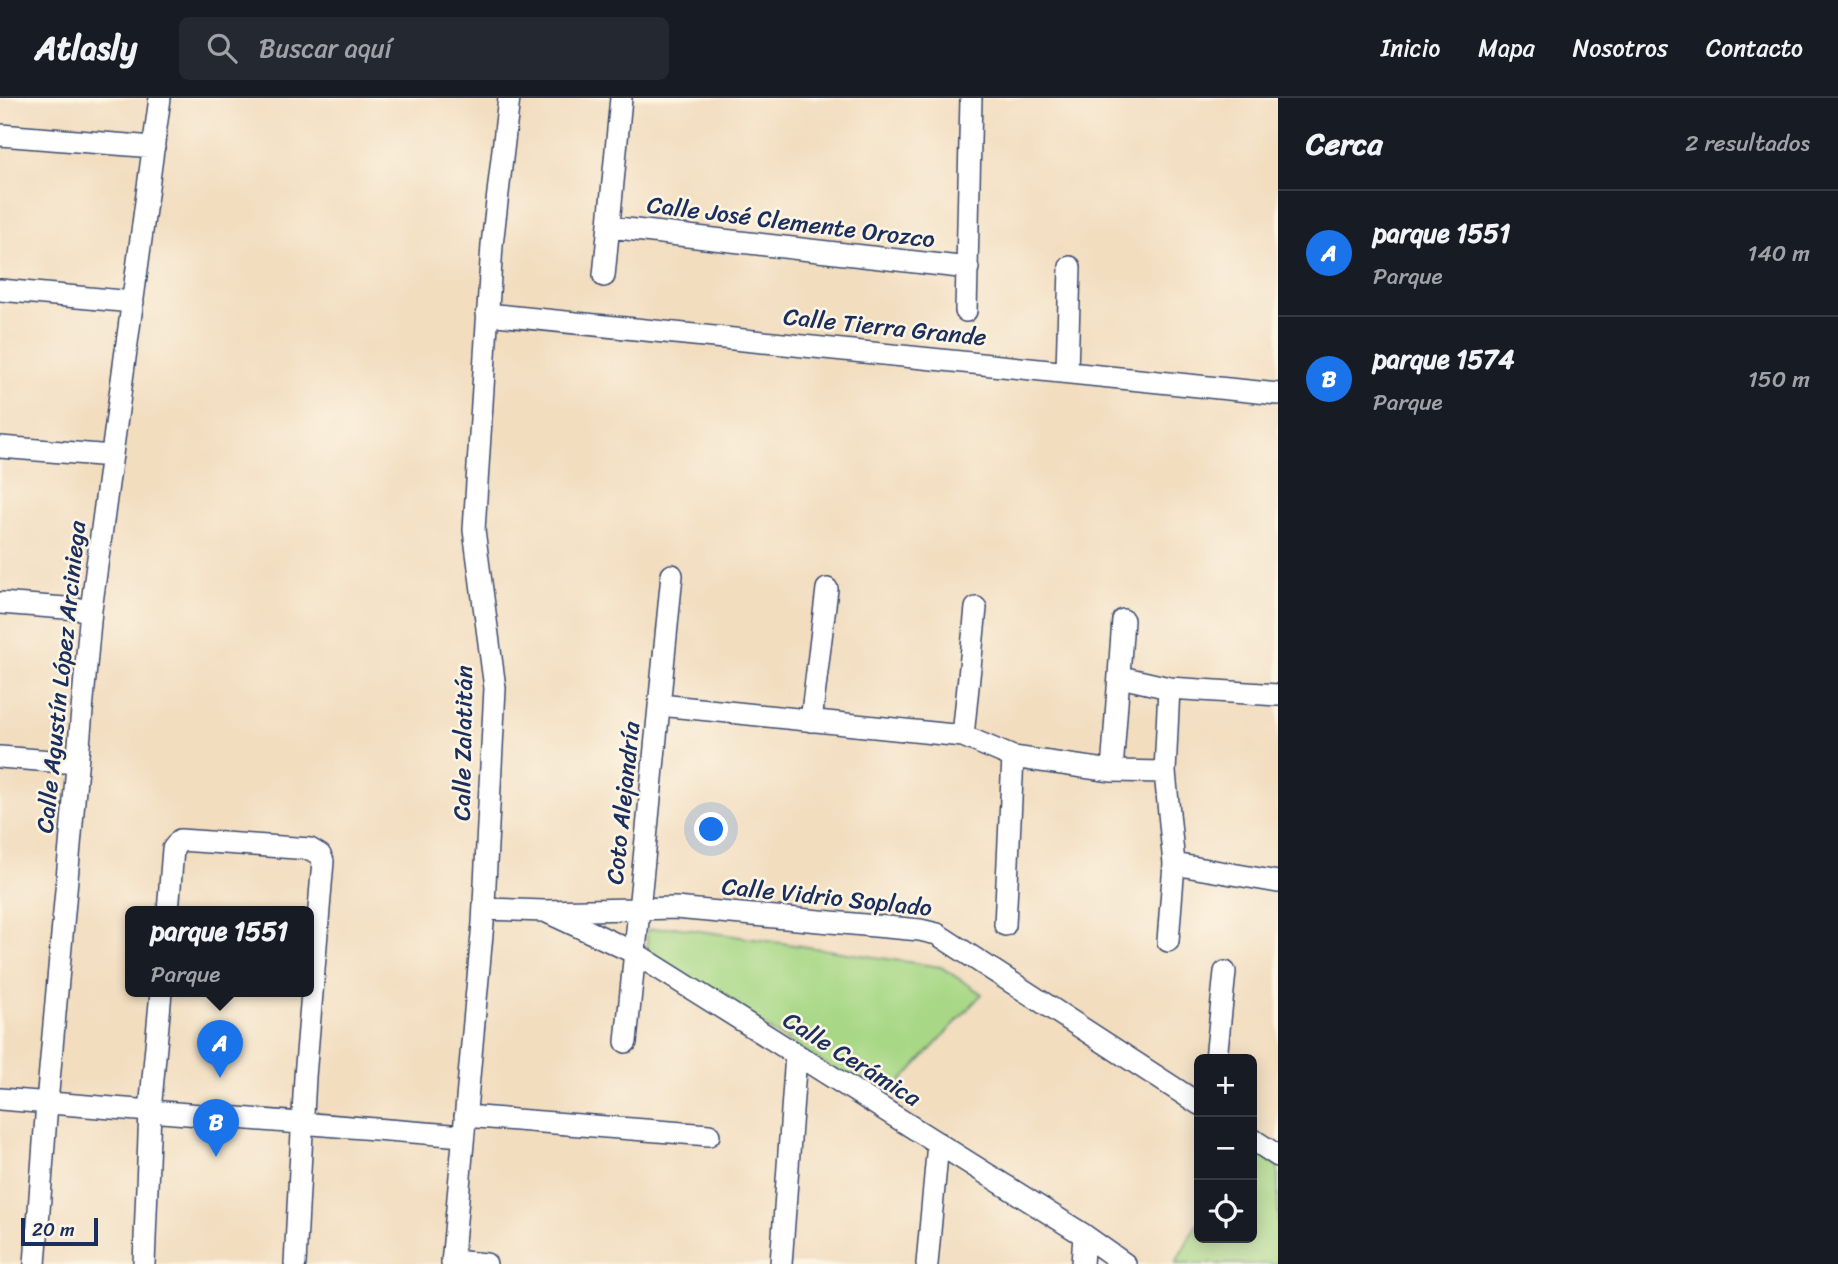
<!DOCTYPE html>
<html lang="es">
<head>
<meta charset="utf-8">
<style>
  body { margin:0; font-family:Sriracha,sans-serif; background:#242831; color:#f1f3f6 }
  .controls { position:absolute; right:21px; bottom:21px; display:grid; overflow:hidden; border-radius:10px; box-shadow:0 4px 18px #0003 }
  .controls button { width:63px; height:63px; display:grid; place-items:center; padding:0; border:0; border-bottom:2px solid #363941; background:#171b24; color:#f1f3f6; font:35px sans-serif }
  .scale { position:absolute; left:21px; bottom:18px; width:77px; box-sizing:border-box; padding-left:7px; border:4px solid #1b2f5e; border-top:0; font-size:19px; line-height:24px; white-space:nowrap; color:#1b2f5e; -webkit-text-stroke:5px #fcf5e5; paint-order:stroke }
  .you { position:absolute; left:712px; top:732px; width:24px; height:24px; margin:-18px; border:5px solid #fff; border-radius:50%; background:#1a73e8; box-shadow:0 0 0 10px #1a73e833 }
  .badge { display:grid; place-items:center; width:46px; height:46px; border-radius:50%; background:#1a73e8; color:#fff; font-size:23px; font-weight:700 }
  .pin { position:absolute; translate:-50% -58px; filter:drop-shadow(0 2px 4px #0008) }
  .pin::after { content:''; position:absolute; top:37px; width:24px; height:21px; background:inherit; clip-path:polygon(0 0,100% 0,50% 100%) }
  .popup { position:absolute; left:125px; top:808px; width:189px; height:91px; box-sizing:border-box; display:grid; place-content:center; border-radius:10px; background:#171b24; filter:drop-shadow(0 2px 5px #0005); font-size:23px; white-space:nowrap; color:#9ea1a6 }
  .popup b { font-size:26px; color:#f1f3f6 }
  .popup::after { content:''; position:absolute; left:50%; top:100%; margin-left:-14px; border:14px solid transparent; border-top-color:#171b24 }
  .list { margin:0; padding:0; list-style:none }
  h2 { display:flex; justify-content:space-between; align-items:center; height:91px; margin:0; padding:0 28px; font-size:30px }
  h2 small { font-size:23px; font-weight:400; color:#9ea1a6 }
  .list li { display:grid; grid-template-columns:46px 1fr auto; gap:21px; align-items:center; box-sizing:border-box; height:126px; padding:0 28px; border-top:2px solid #363941 }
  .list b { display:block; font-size:26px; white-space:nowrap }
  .list p { margin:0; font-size:23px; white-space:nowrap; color:#9ea1a6 }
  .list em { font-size:23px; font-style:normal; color:#9ea1a6 }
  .icon { flex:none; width:38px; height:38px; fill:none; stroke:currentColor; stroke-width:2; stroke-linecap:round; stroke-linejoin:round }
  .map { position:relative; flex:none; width:1278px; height:1166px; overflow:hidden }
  header { display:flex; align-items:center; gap:42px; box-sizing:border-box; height:98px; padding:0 35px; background:#171b24; border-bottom:2px solid #363941 }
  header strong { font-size:33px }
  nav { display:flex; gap:38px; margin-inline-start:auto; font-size:24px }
  .search { width:490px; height:63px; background:#242831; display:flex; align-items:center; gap:18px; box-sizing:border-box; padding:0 24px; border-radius:10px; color:#9ea1a6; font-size:26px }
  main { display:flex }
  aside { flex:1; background:#171b24 }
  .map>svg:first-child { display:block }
  .green { fill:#a8d886; stroke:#628472; stroke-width:2 }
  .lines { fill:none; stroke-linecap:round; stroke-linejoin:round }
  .street-casing { stroke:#3b496d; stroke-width:24 }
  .street { stroke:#fff; stroke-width:21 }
  .labels { text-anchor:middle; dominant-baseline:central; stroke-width:5; stroke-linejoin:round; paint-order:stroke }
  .street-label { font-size:24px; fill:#1b2f5e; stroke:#fcf5e5 }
</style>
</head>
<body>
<header>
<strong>Atlasly</strong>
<div class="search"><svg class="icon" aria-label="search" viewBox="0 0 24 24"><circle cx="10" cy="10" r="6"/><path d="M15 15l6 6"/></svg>Buscar aquí</div>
<nav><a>Inicio</a><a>Mapa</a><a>Nosotros</a><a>Contacto</a></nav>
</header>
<main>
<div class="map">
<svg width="1278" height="1166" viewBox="0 0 1278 1166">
  <rect width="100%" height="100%" fill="#fcf5e5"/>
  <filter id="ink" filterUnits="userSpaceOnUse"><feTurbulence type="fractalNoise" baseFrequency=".0143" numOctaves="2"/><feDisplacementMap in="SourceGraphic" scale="14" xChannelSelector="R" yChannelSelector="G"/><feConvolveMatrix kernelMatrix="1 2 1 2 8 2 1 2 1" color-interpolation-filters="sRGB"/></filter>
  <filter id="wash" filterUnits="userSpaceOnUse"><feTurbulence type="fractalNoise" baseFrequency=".00686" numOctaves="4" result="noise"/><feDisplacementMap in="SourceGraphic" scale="28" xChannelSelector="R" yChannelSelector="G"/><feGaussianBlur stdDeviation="1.57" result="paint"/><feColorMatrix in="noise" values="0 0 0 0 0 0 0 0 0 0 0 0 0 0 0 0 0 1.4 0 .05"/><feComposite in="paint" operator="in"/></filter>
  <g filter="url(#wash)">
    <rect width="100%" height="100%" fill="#f2ddbf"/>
    <path class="green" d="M674 829 941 869 982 896 884 1002 647 857V832Z
      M1252 1051 1278 1068V1166H1175L1199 1122V1140H1252Z"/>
  </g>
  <g filter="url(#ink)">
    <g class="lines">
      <defs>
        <path id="street" d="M0 37 154 49
          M609 129 968 170
          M604 178 621 0
          M0 192 133 204
          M966 213 971 0
          M487 216 1278 296
          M1067 273 1070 169
          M0 349 112 358
          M0 505 91 512
          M1121 579 1169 590 1278 597
          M660 607 963 638 1013 659 1112 673 1165 674
          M811 623 827 491
          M963 638 976 510
          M0 659 77 665
          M1112 673 1123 522
          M1174 766 1278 784
          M484 811 545 813 675 810 920 832 937 836 1199 1006
          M168 814 173 751 180 742 310 751 320 757 323 763 305 979 295 1166
          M547 814 633 854 1084 1137 1125 1166
          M1005 827 1013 659
          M1168 843 1174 766 1165 674 1169 590
          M626 944 672 477
          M1216 961 1225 874
          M0 1001 463 1038
          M465 1018 709 1037
          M1252 1041 1278 1058
          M452 1163 486 1166
          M35 1166 47 1005 91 512 160 0
          M144 1166 150 1013 161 894
          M452 1166 483 825 495 590 474 432 492 147 509 0
          M781 1166 796 957
          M927 1166 938 1045
          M1082 1166 1084 1137"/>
      </defs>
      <use href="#street" class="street-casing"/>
      <use href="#street" class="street"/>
    </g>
  </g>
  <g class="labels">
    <g class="street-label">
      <text transform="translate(791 124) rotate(7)">Calle José Clemente Orozco</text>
      <text transform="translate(885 229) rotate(6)">Calle Tierra Grande</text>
      <text transform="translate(61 579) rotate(-84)">Calle Agustín López Arciniega</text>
      <text transform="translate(463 645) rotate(-89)">Calle Zalatitán</text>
      <text transform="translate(623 705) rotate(-84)">Coto Alejandría</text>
      <text transform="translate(827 799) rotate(6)">Calle Vidrio Soplado</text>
      <text transform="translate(852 961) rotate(32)">Calle Cerámica</text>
    </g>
  </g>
</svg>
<div class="controls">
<button>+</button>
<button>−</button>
<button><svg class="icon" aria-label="locate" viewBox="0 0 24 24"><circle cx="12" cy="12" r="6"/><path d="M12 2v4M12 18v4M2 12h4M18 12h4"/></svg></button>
</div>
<div class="scale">20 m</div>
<div class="you"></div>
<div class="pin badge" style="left:220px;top:980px">A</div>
<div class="popup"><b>parque 1551</b>Parque</div>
<div class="pin badge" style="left:216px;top:1059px">B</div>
</div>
<aside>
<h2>Cerca<small>2 resultados</small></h2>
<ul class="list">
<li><span class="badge">A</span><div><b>parque 1551</b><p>Parque</p></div><em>140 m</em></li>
<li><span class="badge">B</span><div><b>parque 1574</b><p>Parque</p></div><em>150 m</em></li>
</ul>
</aside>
</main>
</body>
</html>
